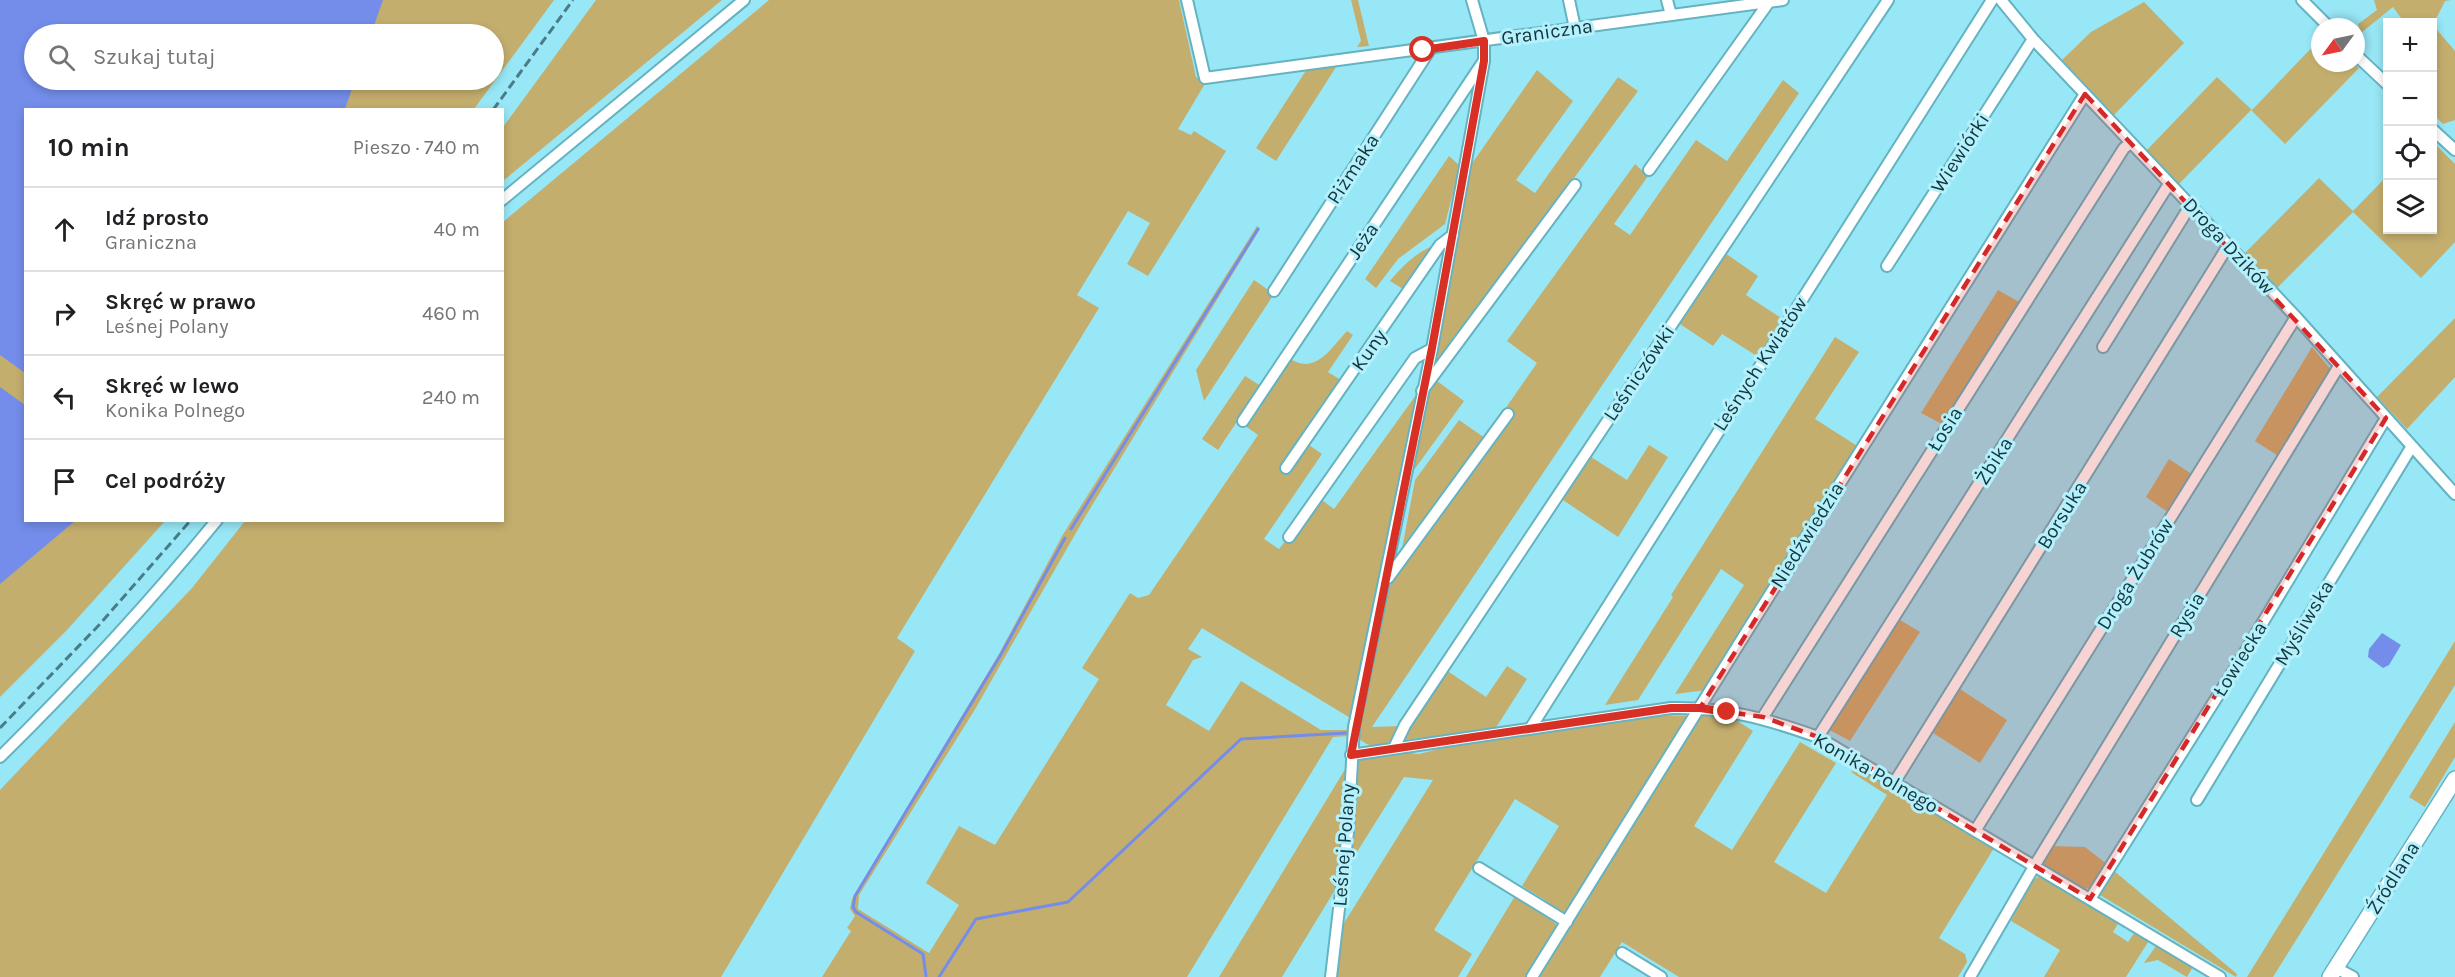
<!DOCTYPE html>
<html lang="pl">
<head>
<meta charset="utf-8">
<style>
  body { margin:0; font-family:Karla,sans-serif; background:#f6f6f6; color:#202124 }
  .controls { position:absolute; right:18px; top:18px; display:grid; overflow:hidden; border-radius:0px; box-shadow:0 3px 9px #0003 }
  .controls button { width:54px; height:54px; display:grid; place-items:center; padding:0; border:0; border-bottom:2px solid #e0e0e0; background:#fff; color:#202124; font:30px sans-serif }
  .compass { position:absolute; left:2311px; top:18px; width:54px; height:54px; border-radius:50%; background:#fff; box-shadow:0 3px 9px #0003; rotate:237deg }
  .stop { position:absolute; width:18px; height:18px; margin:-14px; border:4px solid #d93025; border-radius:50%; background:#fff }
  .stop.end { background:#d93025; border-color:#fff; box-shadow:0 2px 6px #0008 }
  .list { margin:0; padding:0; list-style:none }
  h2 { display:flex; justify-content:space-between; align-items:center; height:78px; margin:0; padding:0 24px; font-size:26px }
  h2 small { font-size:20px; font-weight:400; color:#757577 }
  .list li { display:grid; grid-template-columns:39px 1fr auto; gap:18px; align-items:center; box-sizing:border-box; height:84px; padding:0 24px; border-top:2px solid #e0e0e0 }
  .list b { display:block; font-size:22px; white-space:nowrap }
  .list p { margin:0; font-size:20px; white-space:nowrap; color:#757577 }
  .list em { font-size:20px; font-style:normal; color:#757577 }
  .icon { flex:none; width:33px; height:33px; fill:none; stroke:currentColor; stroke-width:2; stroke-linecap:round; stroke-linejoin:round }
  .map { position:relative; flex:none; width:2455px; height:977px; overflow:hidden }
  .search { position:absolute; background:#fff; box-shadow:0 3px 9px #0003; left:24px; top:24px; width:480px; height:66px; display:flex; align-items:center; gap:15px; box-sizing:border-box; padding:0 21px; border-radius:33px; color:#757577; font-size:22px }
  .panel { position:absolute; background:#fff; box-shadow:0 3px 9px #0003; left:24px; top:108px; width:480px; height:414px; border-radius:0px }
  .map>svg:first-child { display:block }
  .green { fill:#c4ae6e; fill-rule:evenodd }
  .water { fill:#748dea }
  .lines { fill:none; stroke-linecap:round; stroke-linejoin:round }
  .stream { stroke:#748dea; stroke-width:3 }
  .street-casing { stroke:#65b3c1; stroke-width:14 }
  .secondary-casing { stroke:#65b3c1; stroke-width:18 }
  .street { stroke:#fff; stroke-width:10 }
  .secondary { stroke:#fff; stroke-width:15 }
  .rail { stroke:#487c86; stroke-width:3; stroke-dasharray:9 4.5; stroke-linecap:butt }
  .route { stroke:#d93025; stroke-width:8 }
  .marked { fill:#d62828; fill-opacity:0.2; stroke:#d62828; stroke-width:4.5; stroke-dasharray:12 8; stroke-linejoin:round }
  .labels { text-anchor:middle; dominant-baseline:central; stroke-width:6; stroke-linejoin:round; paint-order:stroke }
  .street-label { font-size:20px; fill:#14363c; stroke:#b4f1fd }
</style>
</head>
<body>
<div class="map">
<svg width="2455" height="977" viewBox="0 0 2455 977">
  <rect width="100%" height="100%" fill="#98e7f6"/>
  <path class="green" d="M0 0H554L474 109 26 110V520L165 521 66 631 0 697ZM34 34H494V80H34Z
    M596 0H722L503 181V127Z
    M769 0H1179L1196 77 1206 82 1178 129 1191 135 1194 131 1226 151 1148 276 1127 264 1150 223 1128 211 1077 295 1099 308 897 638 915 651 721 977H0V790L192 588 245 521 502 520 503 222Z
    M1351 0H1358L1369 46 1357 47 1361 41Z
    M2374 0H2451L2445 1 2433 25 2455 51V120L2443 124 2433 114 2432 22H2404L2393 7 2361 33 2358 24 2377 10Z
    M2144 2 2184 43 2114 115 2062 60 2091 32Z
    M2320 39V63H2354L2359 68 2285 144 2251 110 2179 184 2147 150 2217 77 2252 110Z
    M1338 64 1276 161 1256 148 1307 69Z
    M1537 70 1573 101 1516 180 1535 193 1618 77 1638 91 1431 373 1471 165Z
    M1783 80 1799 93 1372 727 1401 726 1393 740C1379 749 1367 748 1357 736L1359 725 1391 583 1512 414 1505 409 1537 363 1507 341 1635 164 1648 176 1614 224 1630 235 1696 140 1727 161Z
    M2433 142 2455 164V242L2421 278 2353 212 2277 288 2245 253 2319 178 2353 211 2387 176 2388 230H2432Z
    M1449 156 1460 166 1445 224 1398 259 1376 288 1365 279Z
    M1257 226 1260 229 1085 517 974 711 859 895 858 909 929 953 959 905 926 883 959 826 995 845 1099 679 1082 668 1130 593 1138 598 1149 595 1258 435 1244 425 1289 358C1315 376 1330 349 1347 331L1353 335 1328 372 1344 382 1306 443 1322 454 1264 539 1279 549 1319 498 1334 509 1416 395 1352 719 1202 628 1188 649 1202 657 1193 660 1166 705 1209 731 1241 681 1321 730H1350L1349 736 1333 737 1187 977H822L851 931 847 928 855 916 850 909 852 899 999 654 1062 536Z
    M1437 244 1408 292 1390 281C1404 264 1417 252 1437 244Z
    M1725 253 1758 276 1746 295 1784 320 1760 358 1722 334 1713 346 1677 322Z
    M1254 280 1274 294 1204 401 1196 370Z
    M1998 290 2021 303 1944 425 1921 413Z
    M2455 318V377L2407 429 2377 397Z
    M1835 337 1859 352 1815 419 1859 447 1707 690 1675 694 1744 585 1721 569 1638 700 1605 705 1673 597 1671 595Z
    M2312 347 2332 371 2280 457 2255 441Z
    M1245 376 1261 386 1218 450 1202 439Z
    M1437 381 1464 401 1414 470 1423 399Z
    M1459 420 1485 438 1401 554 1415 480Z
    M1649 445 1668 457 1618 537 1560 498 1588 455 1627 480Z
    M2169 459 2193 475 2169 513 2146 497Z
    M1897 618 1920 632 1850 741 1826 728Z
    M2455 641V685L2273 977H2247Z
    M1507 666 1527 679 1497 726 1492 729 1404 740 1408 727 1446 670 1486 697Z
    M1957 687 2007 720 1980 763 1930 731Z
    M1700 712 1730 716 1753 731 1694 826 1732 850 1800 742 1836 763 1774 862 1826 893 1887 795 1851 772 1858 769 1994 848 1939 938 1965 954 1967 962 1958 977H1679L1622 942 1600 977H1537L1564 933 1588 901 1592 887Z
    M1661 715 1690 716 1565 915 1544 903 1545 900 1522 886 1559 826 1515 799 1434 930 1472 954 1458 977H1334L1341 928 1433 780 1404 777 1352 860 1353 769 1361 759 1400 752 1419 754 1478 739Z
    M2455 722V757L2425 807 2409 797Z
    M1347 766 1338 885 1282 977H1219Z
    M2050 846 2085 847 2108 865 2093 887 2084 889 2044 864 2042 859Z
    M2113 870 2237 974 2236 977 2100 895Z
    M2041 876 2119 922 2113 932 2128 942 2135 932 2150 939 2126 977H2044L2060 950 2011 921 2030 881Z
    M1515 896 1541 911 1558 926 1528 977H1466Z
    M2158 943 2194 965 2187 977 2158 960 2144 963Z"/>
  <path class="water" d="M0 0H383L371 34H34V80H355L345 109 26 110 25 373 0 355Z
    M0 387 25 405 26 520 75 521 0 584Z
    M2382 633 2401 645 2389 665 2383 668 2368 657 2369 649Z"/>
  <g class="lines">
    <path class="stream" d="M1071 529 1258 229
      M926 976 923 954 856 912 853 907 855 896 1000 656 1065 538
      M939 977 976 919 1068 902 1241 739 1346 733"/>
    <defs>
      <path id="street" d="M1187 0 1205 78 1783 0
        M1569 0 1575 28
        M1667 0 1671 15
        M2001 0 2033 39 2296 317 2455 494
        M2302 0 2329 27
        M2356 55 2388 85
        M2432 129 2455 150
        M1649 170 1769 2
        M502 200 744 0
        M1887 266 2033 39
        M1274 291 1431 48
        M2103 347 2190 206
        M1422 391 1575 185
        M1243 421 1483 62
        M1286 468 1440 245 1453 235
        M1289 537 1415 358 1432 349
        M1388 578 1508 414
        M1763 717 2124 148 2131 143
        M1530 729 1992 0
        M1818 737 2169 184
        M1394 748 1405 725 1888 0
        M1351 755 1671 708C1726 707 1767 719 1818 737L2220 977
        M0 757C76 682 149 603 217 520
        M1894 783 2228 246
        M2197 800 2412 446
        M1975 831 2296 317
        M1479 868 1567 922
        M2090 899 2239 662 2386 418
        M1622 953 1661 977
        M2336 968 2353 977
        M1331 977 1348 832 1354 727 1432 349 1484 61V41L1472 0
        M1532 977 1747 631 2085 94
        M1970 977 2035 865 2339 366"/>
      <path id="secondary" d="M2330 977 2455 779"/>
    </defs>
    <use href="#street" class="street-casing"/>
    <use href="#secondary" class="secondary-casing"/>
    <use href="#street" class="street"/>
    <use href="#secondary" class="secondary"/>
    <path class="rail" d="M493 110 573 0
      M0 728 99 625 191 520"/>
  </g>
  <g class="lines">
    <path class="route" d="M1423 50 1484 41V61L1432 348 1351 755 1671 708H1700L1727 712"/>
  </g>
  <path class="marked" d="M2085 94 2386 418 2090 899 1818 737 1763 717 1700 708Z"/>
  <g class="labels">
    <g class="street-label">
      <text transform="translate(1547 32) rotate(-8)">Graniczna</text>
      <text transform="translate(1960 153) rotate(-57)">Wiewiórki</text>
      <text transform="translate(1353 169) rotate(-57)">Piżmaka</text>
      <text transform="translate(1363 241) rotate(-56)">Jeża</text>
      <text transform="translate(2229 246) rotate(47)">Droga Dzików</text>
      <text transform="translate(1369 350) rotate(-55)">Kuny</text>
      <text transform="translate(1760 364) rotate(-57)">Leśnych Kwiatów</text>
      <text transform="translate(1639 373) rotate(-56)">Leśniczówki</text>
      <text transform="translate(1945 429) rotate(-58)">Łosia</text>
      <text transform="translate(1994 461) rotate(-58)">Żbika</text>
      <text transform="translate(2062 515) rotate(-58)">Borsuka</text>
      <text transform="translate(1807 535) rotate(-58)">Niedźwiedzia</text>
      <text transform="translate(2135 574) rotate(-58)">Droga Żubrów</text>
      <text transform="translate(2187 615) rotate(-59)">Rysia</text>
      <text transform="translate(2304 623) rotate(-59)">Myśliwska</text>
      <text transform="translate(2240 659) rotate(-58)">Łowiecka</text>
      <text transform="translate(1876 773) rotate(30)">Konika Polnego</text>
      <text transform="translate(1344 845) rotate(-86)">Leśnej Polany</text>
      <text transform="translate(2393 878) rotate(-58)">Źródlana</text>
    </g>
  </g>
</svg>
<div class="controls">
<button>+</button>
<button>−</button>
<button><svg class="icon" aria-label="locate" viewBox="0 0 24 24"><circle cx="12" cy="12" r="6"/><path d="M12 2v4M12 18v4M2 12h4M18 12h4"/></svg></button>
<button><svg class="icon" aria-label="layers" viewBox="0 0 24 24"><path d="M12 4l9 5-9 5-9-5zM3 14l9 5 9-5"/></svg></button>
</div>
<svg class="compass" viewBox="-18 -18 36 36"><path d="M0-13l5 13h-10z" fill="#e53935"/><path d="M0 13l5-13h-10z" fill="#757577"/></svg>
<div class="stop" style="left:1423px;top:50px"></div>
<div class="stop end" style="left:1727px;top:712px"></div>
<div class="search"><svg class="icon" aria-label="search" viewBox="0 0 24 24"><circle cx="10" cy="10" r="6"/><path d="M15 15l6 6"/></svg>Szukaj tutaj</div>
<section class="panel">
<h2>10 min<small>Pieszo · 740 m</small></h2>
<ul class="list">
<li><svg class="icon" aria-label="ahead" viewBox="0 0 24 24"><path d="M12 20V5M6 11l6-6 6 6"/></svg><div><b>Idź prosto</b><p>Graniczna</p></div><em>40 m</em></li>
<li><svg class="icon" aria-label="right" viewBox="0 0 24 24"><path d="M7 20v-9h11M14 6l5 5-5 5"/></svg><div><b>Skręć w prawo</b><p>Leśnej Polany</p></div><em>460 m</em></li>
<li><svg class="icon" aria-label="left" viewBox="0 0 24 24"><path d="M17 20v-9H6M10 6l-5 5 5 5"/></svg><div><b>Skręć w lewo</b><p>Konika Polnego</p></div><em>240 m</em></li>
<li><svg class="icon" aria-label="arrive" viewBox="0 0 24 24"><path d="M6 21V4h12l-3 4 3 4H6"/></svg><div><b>Cel podróży</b></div></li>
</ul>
</section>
</div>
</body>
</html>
